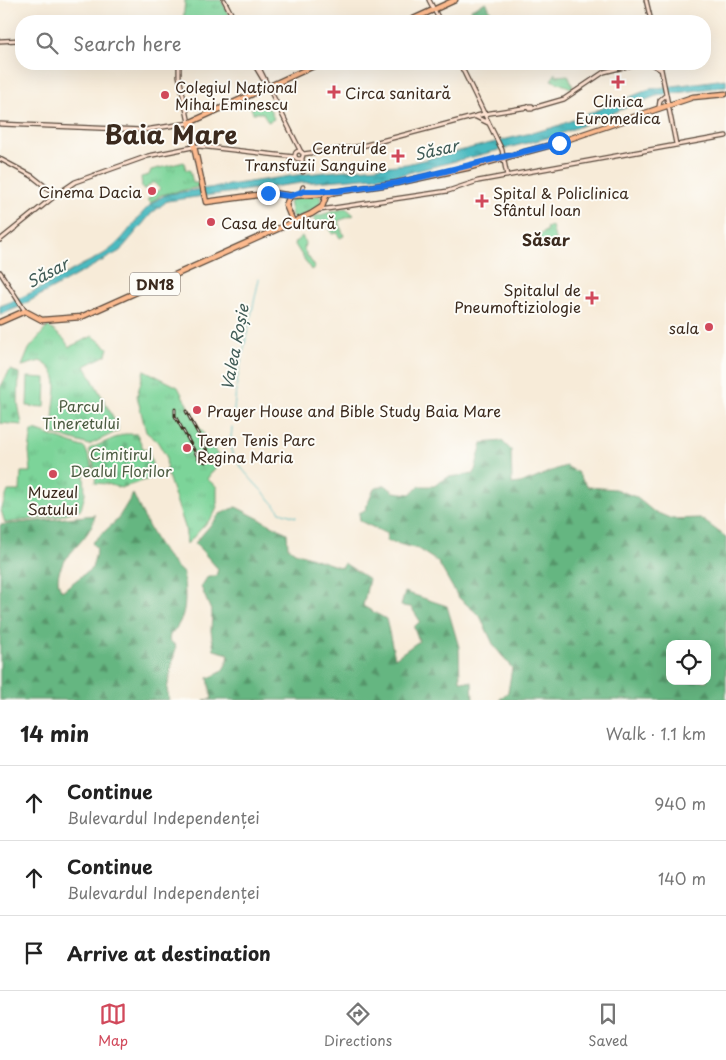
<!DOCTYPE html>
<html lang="en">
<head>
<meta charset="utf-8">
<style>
  body { margin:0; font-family:"Playpen Sans",sans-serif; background:#f6f6f6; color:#222 }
  .controls { position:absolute; right:15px; bottom:15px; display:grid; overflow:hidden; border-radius:10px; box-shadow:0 5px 20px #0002 }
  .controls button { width:45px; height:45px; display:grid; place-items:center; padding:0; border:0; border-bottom:1px solid #e0e0e0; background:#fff; color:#222; font:25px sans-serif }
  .stop { position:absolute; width:15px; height:15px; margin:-11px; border:4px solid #1a73e8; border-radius:50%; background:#fff }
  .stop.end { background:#1a73e8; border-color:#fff; box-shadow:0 1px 5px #0008 }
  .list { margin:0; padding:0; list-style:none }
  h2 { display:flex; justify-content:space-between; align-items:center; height:65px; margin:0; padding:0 20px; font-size:21px }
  h2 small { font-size:16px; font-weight:400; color:#767676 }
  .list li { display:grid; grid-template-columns:32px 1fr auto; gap:15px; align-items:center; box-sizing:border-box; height:75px; padding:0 20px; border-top:1px solid #e0e0e0 }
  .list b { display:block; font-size:19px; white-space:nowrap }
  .list p { margin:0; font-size:16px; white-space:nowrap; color:#767676 }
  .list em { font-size:16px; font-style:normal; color:#767676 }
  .icon { flex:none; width:28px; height:28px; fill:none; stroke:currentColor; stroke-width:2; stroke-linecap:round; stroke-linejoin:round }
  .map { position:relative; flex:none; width:726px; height:700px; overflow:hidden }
  .search { position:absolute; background:#fff; box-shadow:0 5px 20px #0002; left:15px; right:15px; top:15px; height:55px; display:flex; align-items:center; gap:12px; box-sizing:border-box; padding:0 18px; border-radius:20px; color:#767676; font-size:19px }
  .sheet { height:290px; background:#fff }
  nav { display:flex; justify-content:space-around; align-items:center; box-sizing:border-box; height:70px; border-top:1px solid #e0e0e0; background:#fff; font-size:14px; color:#767676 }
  nav a { display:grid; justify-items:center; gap:2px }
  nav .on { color:#d1495b }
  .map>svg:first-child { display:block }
  .grass { fill:#7cd499; stroke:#5c7f5c }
  .forest { fill:url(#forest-firs); stroke:#507050; fill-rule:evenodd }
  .cemetery { fill:url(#cemetery-stones); stroke:#5c7f5c }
  .park { fill:url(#park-tufts); stroke:#5c7f5c }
  .water { fill:url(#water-ripples); stroke:#43726f }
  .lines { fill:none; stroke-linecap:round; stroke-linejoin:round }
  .stream { stroke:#4bbac0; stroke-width:1 }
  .secondary-casing { stroke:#57473a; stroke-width:5.5 }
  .primary-casing { stroke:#57473a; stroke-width:7 }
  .secondary { stroke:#fee3d2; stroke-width:3 }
  .primary { stroke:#fcba8e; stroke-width:4.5 }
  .rail-casing { stroke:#3b2a1e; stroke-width:3 }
  .rail { stroke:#fdfcf7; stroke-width:1; stroke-dasharray:4; stroke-linecap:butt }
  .route { stroke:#1a73e8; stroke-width:6 }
  .poi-dot { fill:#d1495b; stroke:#fdfcf7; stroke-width:2 }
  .labels { text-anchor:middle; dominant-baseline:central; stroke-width:4; stroke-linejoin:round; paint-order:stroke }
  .shield { fill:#fdfcf7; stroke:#75695f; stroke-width:1 }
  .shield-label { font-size:14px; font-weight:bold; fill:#3b2a1e }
  .poi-label { font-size:15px; fill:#3b2a1e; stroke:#fdfcf7; text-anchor:start }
  .park-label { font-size:15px; fill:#4e5d43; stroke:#fdfcf7 }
  .water-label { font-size:16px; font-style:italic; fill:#415c57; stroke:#fdfcf7 }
  .neighbourhood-label { font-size:16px; font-weight:bold; fill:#3b2a1e; stroke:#fdfcf7 }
  .town-label { font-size:25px; font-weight:bold; fill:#3b2a1e; stroke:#fdfcf7 }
</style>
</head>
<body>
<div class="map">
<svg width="726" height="700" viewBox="0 0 726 700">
  <defs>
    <pattern id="forest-firs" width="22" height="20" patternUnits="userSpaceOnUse" patternTransform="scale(1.25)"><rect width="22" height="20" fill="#65b681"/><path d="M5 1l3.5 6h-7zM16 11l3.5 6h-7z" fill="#549469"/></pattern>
    <pattern id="cemetery-stones" width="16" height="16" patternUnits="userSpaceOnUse" patternTransform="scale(1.25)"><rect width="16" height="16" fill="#7cd499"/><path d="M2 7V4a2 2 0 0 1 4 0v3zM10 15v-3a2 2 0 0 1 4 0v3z" fill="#6cb683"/></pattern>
    <pattern id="park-tufts" width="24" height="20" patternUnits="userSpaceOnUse" patternTransform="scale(1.25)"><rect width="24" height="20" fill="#7cd499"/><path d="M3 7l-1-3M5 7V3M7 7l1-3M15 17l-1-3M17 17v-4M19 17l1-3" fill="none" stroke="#6cb683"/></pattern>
    <pattern id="water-ripples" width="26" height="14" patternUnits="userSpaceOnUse" patternTransform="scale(1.25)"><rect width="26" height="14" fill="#4bbac0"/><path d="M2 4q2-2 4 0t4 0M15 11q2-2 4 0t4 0" fill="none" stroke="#40979b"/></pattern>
  </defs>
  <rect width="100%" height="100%" fill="#fdfcf7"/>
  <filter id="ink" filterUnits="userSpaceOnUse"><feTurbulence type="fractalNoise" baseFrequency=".02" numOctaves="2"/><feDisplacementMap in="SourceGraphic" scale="10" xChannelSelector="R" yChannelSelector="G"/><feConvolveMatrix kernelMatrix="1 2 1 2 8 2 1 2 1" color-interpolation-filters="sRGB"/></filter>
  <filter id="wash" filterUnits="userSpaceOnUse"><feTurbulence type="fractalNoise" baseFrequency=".0096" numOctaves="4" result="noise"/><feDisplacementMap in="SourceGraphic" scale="20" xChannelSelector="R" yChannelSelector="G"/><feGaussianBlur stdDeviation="1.12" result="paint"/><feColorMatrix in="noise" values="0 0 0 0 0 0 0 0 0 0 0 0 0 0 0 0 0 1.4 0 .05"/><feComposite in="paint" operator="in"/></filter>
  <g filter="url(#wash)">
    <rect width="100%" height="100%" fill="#f7ebd8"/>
    <path class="grass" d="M556 73V76L568 75 574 89 551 80Z
      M28 377 46 378 45 407 27 406Z"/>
    <path class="forest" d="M486 2 491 12 474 20 471 9Z
      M502 441 511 450 512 484C535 482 544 472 566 466L577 472 588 487 615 489 636 497 653 511 672 519 700 518 726 537V700H499L508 692 512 668 494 646 480 616 458 597 438 562 418 549 387 541V534L360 521 359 513 365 510 374 489 385 485 394 492 410 494 420 486H434L448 477 474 474 482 443ZM670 644H707V681H670Z
      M133 494C148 525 157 550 183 573 186 597 188 618 170 635L169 640 176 646 167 689 169 700H0V525L95 515C94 519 93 523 91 527 83 545 46 568 62 591L92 568 97 549 92 543 117 520Z
      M236 507 287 533 288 547 295 552 342 568 344 563 369 579 363 606 386 619 395 658 419 641 414 627 420 621 411 607 401 606 405 592 447 606 459 647 460 681 472 682 473 700H204L212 699 208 678C222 673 226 669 229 654L214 650 211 631 212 613 201 587 208 576H216L218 569 195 543 220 514Z"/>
    <path class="cemetery" d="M10 370 19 373 18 403 22 425 0 423V388Z
      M124 434H137L143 448 149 451 155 477 121 488 107 484 95 483 96 473 89 449Z"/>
    <path class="park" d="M185 0H221L232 21H183Z
      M263 103 265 107 270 109 274 119 268 122 263 113H253L251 108Z
      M184 162 186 170H190L193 183H198L199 187 161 195 151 203 147 200 160 189 153 182 145 189 142 188 141 177 149 175 151 170Z
      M320 195 321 202 315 209 294 219 292 216 289 202 293 198Z
      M346 208 354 215 338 221 344 236 340 238 337 233 332 234 327 222 316 225 313 217Z
      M552 226 558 251 546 244 543 245 536 242 535 238 547 230 546 228Z
      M302 236 305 243 304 250 315 267 311 270 294 243Z
      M48 326 64 339 69 347 93 336 108 348 106 355 85 366 118 426V431L89 445 53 434C53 425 53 415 54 406 56 389 61 371 40 361L22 366 29 349Z
      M144 370 178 387 196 422 221 460 207 479 217 487V508L213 516 187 544 185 527 167 473 166 456 157 441 146 432 137 396Z
      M35 430 85 448 93 468 84 470 85 494 81 509 59 516 5 523 1 510 8 491H20L21 472H31L29 451 32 431Z"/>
    <path class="water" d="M726 79V86L656 96 555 136 400 175 301 183 167 201 151 214 120 251 19 307 0 315V306C28 296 53 281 80 266 91 260 103 256 113 247 133 230 143 203 168 194L297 175 407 164 555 127 650 89Z"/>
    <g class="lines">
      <path class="stream" d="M233 419 237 381 259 279
        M232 427C232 433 230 441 230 446 233 466 269 495 280 512L296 517"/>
    </g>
  </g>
  <g filter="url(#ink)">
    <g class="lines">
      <defs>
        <path id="secondary" d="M224 0 235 21
          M429 0 440 21
          M646 0 651 21
          M0 41 21 40
          M254 64 267 86
          M257 64 301 152
          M460 64 502 150 507 176
          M651 64 661 70
          M660 64 676 144
          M529 106H532V109H529Z
          M659 107 660 100 666 95
          M533 108 564 99 604 72 636 64
          M476 117 488 123
          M0 124 144 130 189 123 179 76V64
          M295 155a4 4 0 1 1 8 0a4 4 0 1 1-8 0Z
          M303 154 362 146 484 114 529 107
          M302 158 303 172
          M0 159 32 176 56 195
          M302 191 303 187
          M320 210 448 191 478 181 726 136
          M0 240 56 195 75 182 148 156 198 146 295 157
          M0 272 25 311"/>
        <path id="primary" d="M409 21 455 0
          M318 64 189 123 206 202 272 193 294 196 322 194
          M327 195 335 192 397 183 467 168 551 145 693 97 725 94
          M290 196 286 205 293 222
          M0 322 25 311 42 320 81 317 311 214 322 207 326 196"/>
      </defs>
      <use href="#secondary" class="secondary-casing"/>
      <use href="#primary" class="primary-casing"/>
      <use href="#secondary" class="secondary"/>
      <use href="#primary" class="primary"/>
      <defs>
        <path id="rail" d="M175 409V416L199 459 206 462 210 456 186 411"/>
      </defs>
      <use href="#rail" class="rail-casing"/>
      <use href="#rail" class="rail"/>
    </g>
  </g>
  <g class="lines" filter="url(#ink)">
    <path class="route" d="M268 193 290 196 304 191H337L397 183 559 143"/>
  </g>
  <g class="poi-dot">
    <path d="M615.5 74.5h5v5h5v5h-5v5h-5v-5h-5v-5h5z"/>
    <path d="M331.5 84.5h5v5h5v5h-5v5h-5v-5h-5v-5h5z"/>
    <circle cx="165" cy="95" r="5"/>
    <path d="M395.5 148.5h5v5h5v5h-5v5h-5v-5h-5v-5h5z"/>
    <circle cx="152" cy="191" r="5"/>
    <path d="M479.5 193.5h5v5h5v5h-5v5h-5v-5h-5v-5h5z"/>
    <circle cx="211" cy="222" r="5"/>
    <path d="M589.5 290.5h5v5h5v5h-5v5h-5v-5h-5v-5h5z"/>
    <circle cx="709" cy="327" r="5"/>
    <circle cx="197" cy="410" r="5"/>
    <circle cx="187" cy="448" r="5"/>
    <circle cx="53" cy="474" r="5"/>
  </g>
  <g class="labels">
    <rect class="shield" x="130" y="272.5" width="50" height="23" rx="4"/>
    <g class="shield-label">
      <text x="155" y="284">DN18</text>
    </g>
    <g class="poi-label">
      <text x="175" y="86">Colegiul Național<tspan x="175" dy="17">Mihai Eminescu</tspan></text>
      <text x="345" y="92">Circa sanitară</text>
      <text x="618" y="100" text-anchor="middle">Clinica<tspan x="618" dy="17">Euromedica</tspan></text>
      <text x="387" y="147" text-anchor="end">Centrul de<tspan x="387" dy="17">Transfuzii Sanguine</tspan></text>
      <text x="142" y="191" text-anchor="end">Cinema Dacia</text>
      <text x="493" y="192">Spital &amp; Policlinica<tspan x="493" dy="17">Sfântul Ioan</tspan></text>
      <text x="221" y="222">Casa de Cultură</text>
      <text x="581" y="289" text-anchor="end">Spitalul de<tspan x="581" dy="17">Pneumoftiziologie</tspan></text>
      <text x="699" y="327" text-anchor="end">sala</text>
      <text x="207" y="410">Prayer House and Bible Study Baia Mare</text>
      <text x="197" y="439">Teren Tenis Parc<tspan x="197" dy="17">Regina Maria</tspan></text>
      <text x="53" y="491" text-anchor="middle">Muzeul<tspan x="53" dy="17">Satului</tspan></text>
    </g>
    <g class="park-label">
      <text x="81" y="405">Parcul<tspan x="81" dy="17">Tineretului</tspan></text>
      <text x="121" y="453">Cimitirul<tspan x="121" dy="17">Dealul Florilor</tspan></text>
    </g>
    <g class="water-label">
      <text transform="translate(436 149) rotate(-13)">Săsar</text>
      <text transform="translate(47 272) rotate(-28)">Săsar</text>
      <text transform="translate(234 347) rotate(-79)">Valea Roșie</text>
    </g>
    <g class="neighbourhood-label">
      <text x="546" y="239">Săsar</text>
    </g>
    <g class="town-label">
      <text x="171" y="134">Baia Mare</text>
    </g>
  </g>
</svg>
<div class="controls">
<button><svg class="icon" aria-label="locate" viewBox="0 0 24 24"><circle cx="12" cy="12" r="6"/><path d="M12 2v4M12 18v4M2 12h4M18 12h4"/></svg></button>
</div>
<div class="stop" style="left:559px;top:143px"></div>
<div class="stop end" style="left:268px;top:193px"></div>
<div class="search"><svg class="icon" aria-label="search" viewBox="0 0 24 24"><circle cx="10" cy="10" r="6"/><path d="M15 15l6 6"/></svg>Search here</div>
</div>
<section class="sheet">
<h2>14 min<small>Walk · 1.1 km</small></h2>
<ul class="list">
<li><svg class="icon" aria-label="ahead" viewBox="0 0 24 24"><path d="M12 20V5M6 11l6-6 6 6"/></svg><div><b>Continue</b><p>Bulevardul Independenței</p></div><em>940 m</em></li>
<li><svg class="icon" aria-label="ahead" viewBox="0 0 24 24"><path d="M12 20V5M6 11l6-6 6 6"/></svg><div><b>Continue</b><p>Bulevardul Independenței</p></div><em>140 m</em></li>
<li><svg class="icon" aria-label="arrive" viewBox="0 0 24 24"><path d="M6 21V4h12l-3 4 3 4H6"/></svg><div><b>Arrive at destination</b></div></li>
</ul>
</section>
<nav>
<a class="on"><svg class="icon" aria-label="map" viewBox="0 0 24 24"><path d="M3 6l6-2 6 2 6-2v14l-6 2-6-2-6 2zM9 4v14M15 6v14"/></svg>Map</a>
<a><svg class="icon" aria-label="directions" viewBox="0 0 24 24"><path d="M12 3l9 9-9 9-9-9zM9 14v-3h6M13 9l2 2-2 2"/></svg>Directions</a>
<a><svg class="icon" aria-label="saved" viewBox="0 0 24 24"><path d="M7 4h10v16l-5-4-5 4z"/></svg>Saved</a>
</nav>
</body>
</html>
